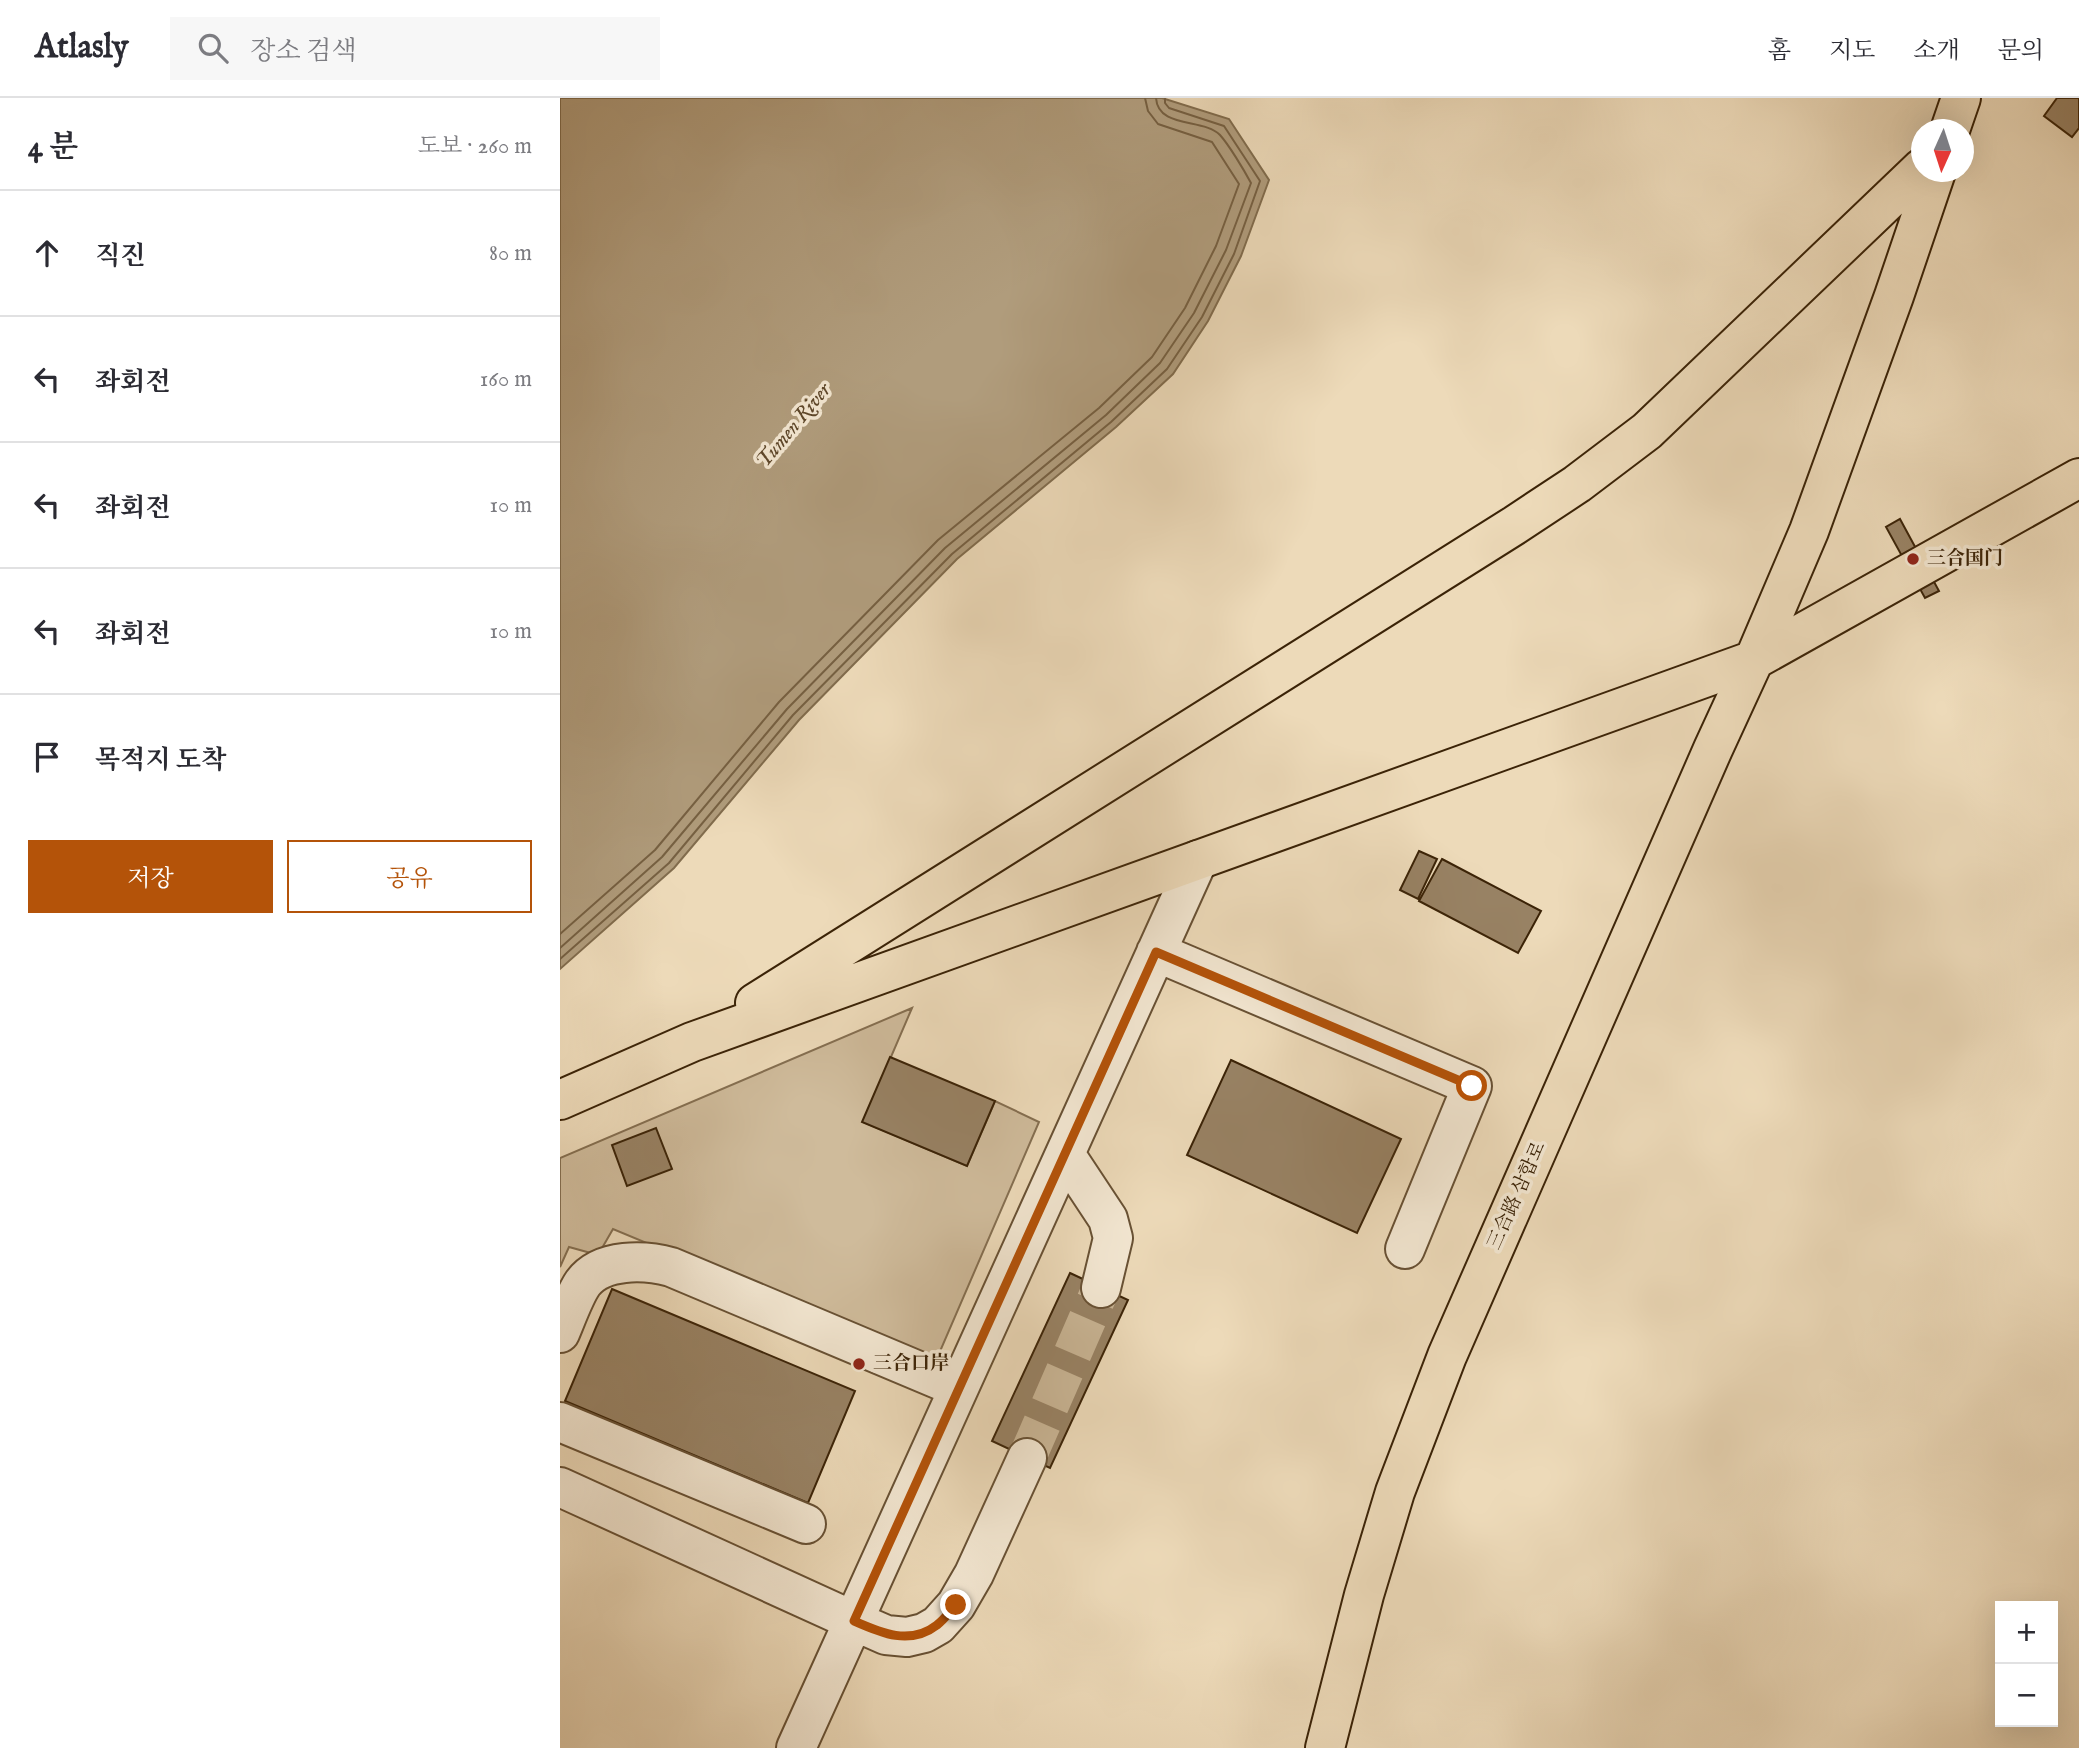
<!DOCTYPE html>
<html lang="ko">
<head>
<meta charset="utf-8">
<style>
  body { margin:0; font-family:"IM FELL English","Noto Serif KR",serif; background:#f7f7f7; color:#2b2b33 }
  .controls { position:absolute; right:21px; bottom:21px; display:grid; overflow:hidden; border-radius:0px; box-shadow:0 7px 28px #0002 }
  .controls button { width:63px; height:63px; display:grid; place-items:center; padding:0; border:0; border-bottom:2px solid #e1e1e2; background:#fff; color:#2b2b33; font:35px sans-serif }
  .compass { position:absolute; left:1351px; top:21px; width:63px; height:63px; border-radius:50%; background:#fff; box-shadow:0 7px 28px #0002; rotate:183deg }
  .stop { position:absolute; width:21px; height:21px; margin:-16px; border:5px solid #b45309; border-radius:50%; background:#fff }
  .stop.end { background:#b45309; border-color:#fff; box-shadow:0 2px 7px #0008 }
  .list { margin:0; padding:0; list-style:none }
  h2 { display:flex; justify-content:space-between; align-items:center; height:91px; margin:0; padding:0 28px; font-size:30px }
  h2 small { font-size:23px; font-weight:400; color:#7c7c81 }
  .list li { display:grid; grid-template-columns:46px 1fr auto; gap:21px; align-items:center; box-sizing:border-box; height:126px; padding:0 28px; border-top:2px solid #e1e1e2 }
  .list b { display:block; font-size:26px; white-space:nowrap }
  .list em { font-size:23px; font-style:normal; color:#7c7c81 }
  .actions { display:flex; gap:14px; padding:21px 28px }
  .actions a { flex:1; padding:16px 0; border:2px solid #b45309; border-radius:0px; text-align:center; font-size:24px; color:#b45309 }
  .actions .main { background:#b45309; color:#fff }
  .icon { flex:none; width:38px; height:38px; fill:none; stroke:currentColor; stroke-width:2; stroke-linecap:round; stroke-linejoin:round }
  .map { position:relative; flex:none; width:1519px; height:1650px; overflow:hidden }
  header { display:flex; align-items:center; gap:42px; box-sizing:border-box; height:98px; padding:0 35px; background:#fff; border-bottom:2px solid #e1e1e2 }
  header strong { font-size:33px }
  nav { display:flex; gap:38px; margin-inline-start:auto; font-size:24px }
  .search { width:490px; height:63px; background:#f7f7f7; display:flex; align-items:center; gap:18px; box-sizing:border-box; padding:0 24px; border-radius:0px; color:#7c7c81; font-size:26px }
  main { display:flex }
  aside { flex:1; background:#fff }
  .map>svg:first-child { display:block }
  .green { fill:#cfbb9b; stroke:#856f51; stroke-width:2 }
  .water { fill:#b09c7c; stroke:#816c4d; stroke-width:2 }
  .lines { fill:none; stroke-linecap:round; stroke-linejoin:round }
  .shore { stroke:#766042; stroke-width:2 }
  .building { fill:#988264; stroke:#3b2307; stroke-width:2 }
  .minor-tunnel { stroke:#c9b595; stroke-width:38; stroke-dasharray:38 19; stroke-linecap:butt }
  .minor-casing { stroke:#685134; stroke-width:42 }
  .major-casing { stroke:#3b2307; stroke-width:42 }
  .highway-casing { stroke:#3b2307; stroke-width:42 }
  .minor { stroke:#f3e7d2; stroke-width:38 }
  .major { stroke:#eddab9; stroke-width:38 }
  .highway { stroke:#eddab9; stroke-width:38 }
  .route { stroke:#b45309; stroke-width:9 }
  .poi-dot { fill:#8f2418; stroke:#f3e7d2; stroke-width:2.5 }
  .labels { text-anchor:middle; dominant-baseline:central; stroke-width:7; stroke-linejoin:round; paint-order:stroke }
  .poi-label { font-size:19px; font-weight:bold; fill:#3b2307; stroke:#f3e7d2; text-anchor:start }
  .street-label { font-size:19px; fill:#3b2307; stroke:#f3e7d2 }
  .water-label { font-size:21px; font-style:italic; fill:#5e472a; stroke:#f3e7d2 }
</style>
</head>
<body>
<header>
<strong>Atlasly</strong>
<div class="search"><svg class="icon" aria-label="search" viewBox="0 0 24 24"><circle cx="10" cy="10" r="6"/><path d="M15 15l6 6"/></svg>장소 검색</div>
<nav><a>홈</a><a>지도</a><a>소개</a><a>문의</a></nav>
</header>
<main>
<aside>
<h2>4 분<small>도보 · 260 m</small></h2>
<ul class="list">
<li><svg class="icon" aria-label="ahead" viewBox="0 0 24 24"><path d="M12 20V5M6 11l6-6 6 6"/></svg><div><b>직진</b></div><em>80 m</em></li>
<li><svg class="icon" aria-label="left" viewBox="0 0 24 24"><path d="M17 20v-9H6M10 6l-5 5 5 5"/></svg><div><b>좌회전</b></div><em>160 m</em></li>
<li><svg class="icon" aria-label="left" viewBox="0 0 24 24"><path d="M17 20v-9H6M10 6l-5 5 5 5"/></svg><div><b>좌회전</b></div><em>10 m</em></li>
<li><svg class="icon" aria-label="left" viewBox="0 0 24 24"><path d="M17 20v-9H6M10 6l-5 5 5 5"/></svg><div><b>좌회전</b></div><em>10 m</em></li>
<li><svg class="icon" aria-label="arrive" viewBox="0 0 24 24"><path d="M6 21V4h12l-3 4 3 4H6"/></svg><div><b>목적지 도착</b></div></li>
</ul>
<div class="actions"><a class="main">저장</a><a>공유</a></div>
</aside>
<div class="map">
<svg width="1519" height="1650" viewBox="0 0 1519 1650">
  <rect width="100%" height="100%" fill="#eddab9"/>
  <filter id="stains"><feTurbulence type="fractalNoise" baseFrequency=".00286" numOctaves="4"/><feColorMatrix values="0 0 0 0 .2 0 0 0 0 .09 0 0 0 0 .02 0 0 0 .5 -.17"/></filter>
  <radialGradient id="worn" r=".72"><stop offset=".6" stop-color="#630" stop-opacity="0"/><stop offset="1" stop-color="#630" stop-opacity=".3"/></radialGradient>
  <path class="green" d="M352 910 303 1024 407 1068 435 1003 479 1024 375 1265 53 1131 38 1157 9 1149 0 1169V1060Z"/>
  <path class="water" d="M0 0H602L669 21 709 82 681 158 648 223 613 276 556 329 397 461 239 622 114 770 0 871Z"/>
  <g class="lines">
    <path class="shore" d="M0 836 95 752 219 604 378 442 539 310 592 259 625 210 656 148 679 86 652 44 598 26 588 13 585 0
      M0 850 102 759 227 611 385 450 546 317 600 265 634 215 666 152 691 85C684 72 669 47 660 37 644 20 598 31 596 0
      M0 861 109 765 233 617 392 456 551 324 607 271 642 219 674 156 700 83 664 28 609 10 605 5V0"/>
  </g>
  <path class="building" d="M1497 0H1519V30L1512 39 1484 18Z
    M1340 421 1379 493 1365 500 1326 429Z
    M859 753 877 761 858 801 840 792Z
    M882 761 981 813 958 855 859 803Z
    M330 959 435 1003 407 1068 302 1024Z
    M671 962 841 1041 797 1135 627 1057Z
    M96 1030 112 1071 67 1088 52 1047Z
    M510 1175 568 1202 490 1370 432 1343Z
    M52 1191 295 1293 248 1405 5 1303Z"/>
  <g class="lines">
    <path class="minor-tunnel" d="M467 1360 541 1190"/>
    <defs>
      <path id="minor" d="M596 854 912 988 845 1151
        M505 1056 548 1121 553 1140 541 1190
        M0 1235C6 1221 15 1196 23 1185 42 1160 85 1162 111 1169L399 1290
        M0 1324 246 1426
        M0 1389 294 1523 326 1537 347 1539 364 1535 378 1527 396 1507 414 1476 467 1360
        M236 1650 638 762"/>
      <path id="major" d="M765 1650 804 1497 835 1394 887 1258 1153 651 1194 562 1519 380"/>
      <path id="highway" d="M1390 32 1401 0
        M195 905 955 427 1017 386 1087 333 1362 70
        M0 1002 132 944 1194 562 1249 433 1334 198 1376 74"/>
    </defs>
    <use href="#minor" class="minor-casing"/>
    <use href="#major" class="major-casing"/>
    <use href="#highway" class="highway-casing"/>
    <use href="#minor" class="minor"/>
    <use href="#major" class="major"/>
    <use href="#highway" class="highway"/>
  </g>
  <g class="lines">
    <path class="route" d="M396 1507C390 1513 384 1522 377 1527 350 1548 321 1535 294 1523L596 854 912 988"/>
  </g>
  <g class="poi-dot">
    <circle cx="1353" cy="461" r="7"/>
    <circle cx="299" cy="1266" r="7"/>
  </g>
  <g class="labels">
    <g class="poi-label">
      <text x="1367" y="461">三合国门</text>
      <text x="313" y="1266">三合口岸</text>
    </g>
    <g class="street-label">
      <text transform="translate(957 1098) rotate(-66)">三合路 삼합로</text>
    </g>
    <g class="water-label">
      <text transform="translate(234 328) rotate(-50)">Tumen River</text>
    </g>
  </g>
  <rect width="100%" height="100%" filter="url(#stains)"/>
  <rect width="100%" height="100%" fill="url(#worn)"/>
</svg>
<div class="controls">
<button>+</button>
<button>−</button>
</div>
<svg class="compass" viewBox="-18 -18 36 36"><path d="M0-13l5 13h-10z" fill="#e53935"/><path d="M0 13l5-13h-10z" fill="#7c7c81"/></svg>
<div class="stop" style="left:912px;top:988px"></div>
<div class="stop end" style="left:396px;top:1507px"></div>
</div>
</main>
</body>
</html>
